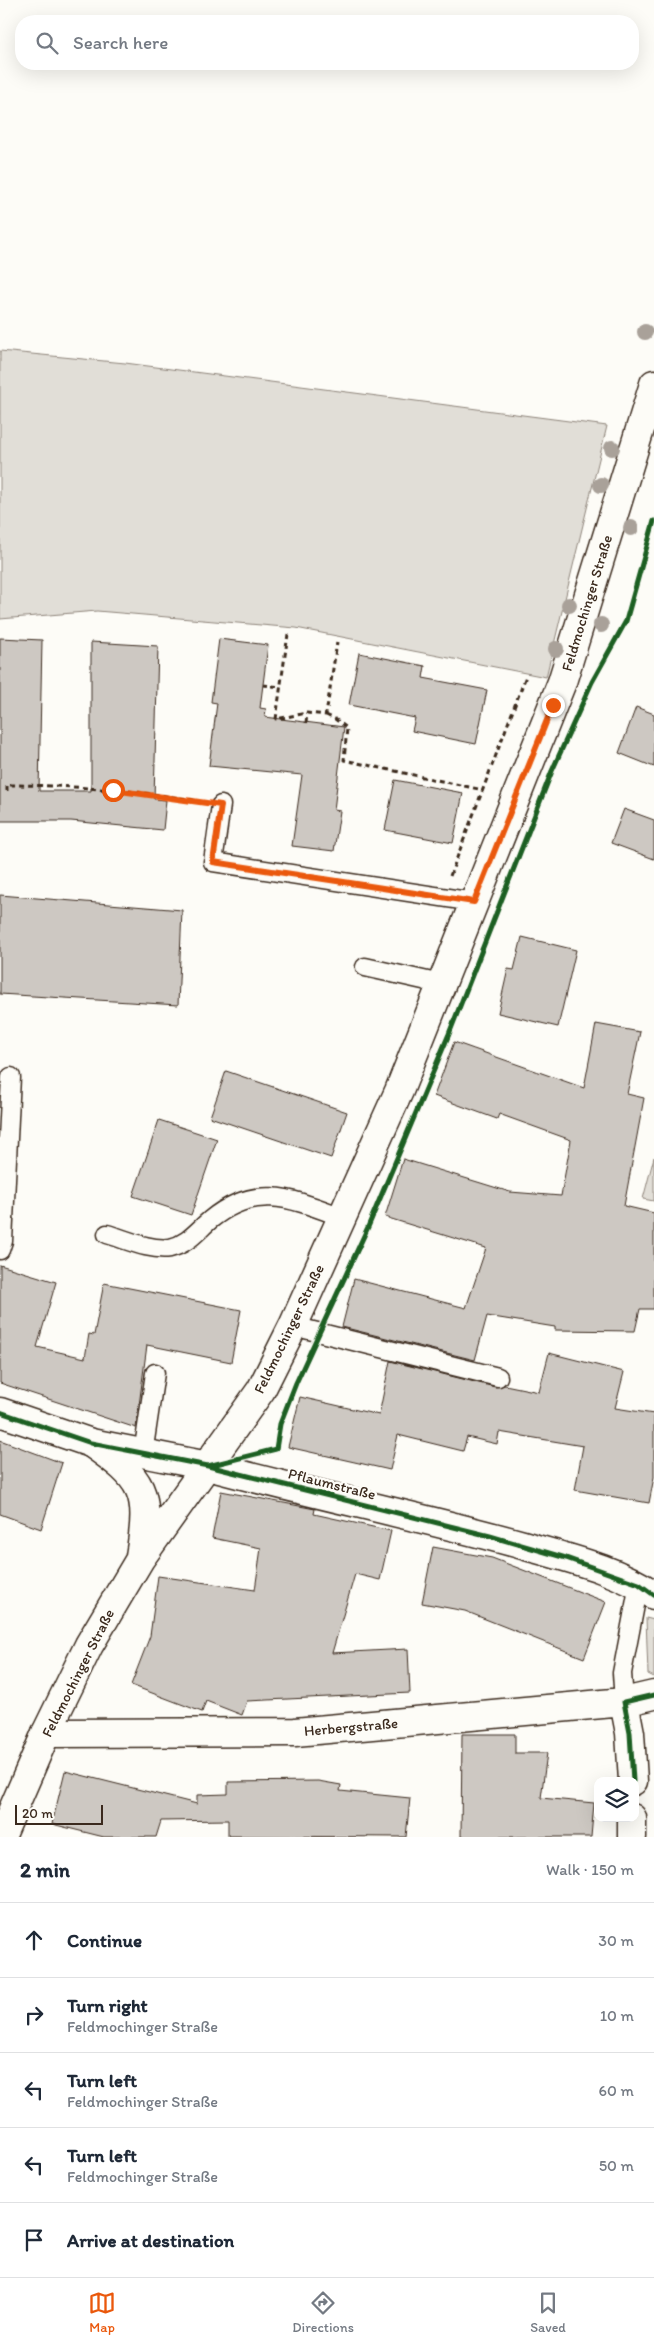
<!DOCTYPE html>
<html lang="en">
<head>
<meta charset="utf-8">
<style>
  body { margin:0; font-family:Itim,sans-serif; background:#f6f6f7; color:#1f2937 }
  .controls { position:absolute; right:15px; bottom:15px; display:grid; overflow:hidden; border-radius:10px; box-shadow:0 5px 20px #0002 }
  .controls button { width:45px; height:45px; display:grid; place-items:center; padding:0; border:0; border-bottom:1px solid #e0e1e3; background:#fff; color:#1f2937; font:25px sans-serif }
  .scale { position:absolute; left:15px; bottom:12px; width:88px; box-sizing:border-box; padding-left:5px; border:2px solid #3b2a1e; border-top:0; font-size:14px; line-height:18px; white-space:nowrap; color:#3b2a1e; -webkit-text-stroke:4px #fdfcf7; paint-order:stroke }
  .stop { position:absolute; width:15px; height:15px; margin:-11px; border:4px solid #ea580c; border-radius:50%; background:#fff }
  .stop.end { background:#ea580c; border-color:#fff; box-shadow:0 1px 5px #0008 }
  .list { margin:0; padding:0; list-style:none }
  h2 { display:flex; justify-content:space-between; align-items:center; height:65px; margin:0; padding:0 20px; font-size:21px }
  h2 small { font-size:16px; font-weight:400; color:#747a83 }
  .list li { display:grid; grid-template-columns:32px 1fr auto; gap:15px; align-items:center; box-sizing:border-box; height:75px; padding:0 20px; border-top:1px solid #e0e1e3 }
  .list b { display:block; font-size:19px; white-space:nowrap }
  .list p { margin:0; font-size:16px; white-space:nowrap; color:#747a83 }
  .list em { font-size:16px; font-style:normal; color:#747a83 }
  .icon { flex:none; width:28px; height:28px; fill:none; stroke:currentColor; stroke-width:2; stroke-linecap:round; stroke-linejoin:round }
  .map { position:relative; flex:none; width:654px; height:1837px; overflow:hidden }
  .search { position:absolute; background:#fff; box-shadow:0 5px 20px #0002; left:15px; right:15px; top:15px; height:55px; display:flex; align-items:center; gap:12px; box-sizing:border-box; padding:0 18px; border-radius:20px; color:#747a83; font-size:19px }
  .sheet { height:440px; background:#fff }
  nav { display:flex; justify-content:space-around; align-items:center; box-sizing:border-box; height:70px; border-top:1px solid #e0e1e3; background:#fff; font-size:14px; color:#747a83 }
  nav a { display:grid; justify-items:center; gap:2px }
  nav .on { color:#ea580c }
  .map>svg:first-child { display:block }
  .green { fill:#e1ded7; stroke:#8e847a }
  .building { fill:#cdc8c2; stroke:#3b2a1e }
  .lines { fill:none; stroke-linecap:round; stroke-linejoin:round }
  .service-casing { stroke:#3b2a1e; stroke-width:21 }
  .minor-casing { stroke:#3b2a1e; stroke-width:31 }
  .tertiary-casing { stroke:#3b2a1e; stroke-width:31 }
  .secondary-casing { stroke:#3b2a1e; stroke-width:31 }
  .path { stroke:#3b2a1e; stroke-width:3; stroke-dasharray:5 4; stroke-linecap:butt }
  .service { stroke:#fdfcf7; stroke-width:18 }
  .minor { stroke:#fdfcf7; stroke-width:28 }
  .tertiary { stroke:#fdfcf7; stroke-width:28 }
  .secondary { stroke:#fdfcf7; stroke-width:28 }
  .cycleway-casing { stroke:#fdfcf7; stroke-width:8 }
  .cycleway { stroke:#1b5e20; stroke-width:5 }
  .tree { fill:#a9a199 }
  .route { stroke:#ea580c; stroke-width:6 }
  .labels { text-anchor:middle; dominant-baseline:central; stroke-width:5; stroke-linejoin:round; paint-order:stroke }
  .street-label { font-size:15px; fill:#3b2a1e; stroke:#fdfcf7 }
</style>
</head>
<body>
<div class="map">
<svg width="654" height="1837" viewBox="0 0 654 1837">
  <rect width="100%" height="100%" fill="#fdfcf7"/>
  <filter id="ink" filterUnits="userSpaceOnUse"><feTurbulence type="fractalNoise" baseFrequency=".02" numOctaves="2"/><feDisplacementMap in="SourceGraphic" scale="10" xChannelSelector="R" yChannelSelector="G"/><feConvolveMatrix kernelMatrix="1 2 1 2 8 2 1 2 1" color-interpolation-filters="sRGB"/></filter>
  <g filter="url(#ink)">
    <path class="green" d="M0 351 125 363 607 426 546 677 296 628 97 611 0 619Z
      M654 1157V1201L643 1199Z
      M646 1618 654 1620V1677L648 1674Z"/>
    <path class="building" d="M0 638 42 640 39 791H91V642L158 646 154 799 166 800 163 830 71 821H0Z
      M219 639 268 645 260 708 266 709 265 717 344 727 334 810 340 811 334 851 292 846 302 775 209 766 217 703 211 702Z
      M359 653 425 666 423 678 487 690 476 744 412 731 415 718 349 705Z
      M636 707 654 714V767L619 753Z
      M395 780 463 793 453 843 385 830Z
      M624 809 654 820V859L611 843Z
      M0 895 182 910 178 1005 0 994Z
      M522 937 576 950 558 1027 498 1013 508 969 514 970Z
      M596 1024 640 1032 627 1094 644 1098 624 1206 654 1213V1309H640L635 1331 555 1330V1327L487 1316 475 1360 342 1327 354 1279 466 1308 486 1248 385 1217 403 1159 510 1192 561 1196 571 1140 499 1114 497 1119 434 1096 454 1042 584 1088Z
      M226 1071 347 1112 331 1158 210 1117Z
      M159 1120 217 1139 191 1215 133 1196Z
      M0 1265 56 1282 37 1347 85 1358 89 1334 94 1335 104 1283 241 1310 231 1362 147 1345 136 1428 0 1383Z
      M549 1353 624 1372 615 1408 654 1414V1477L649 1503 575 1490 583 1446 499 1432 497 1444 467 1437 463 1451 398 1435 390 1470 288 1447 300 1397 379 1415 390 1361 495 1387 505 1385 539 1392Z
      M0 1440 62 1463 41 1529 0 1514Z
      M221 1491 315 1509 314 1514 391 1531 380 1580 355 1574 332 1653 408 1649 410 1693 247 1701 242 1715 206 1701 202 1712 131 1685 150 1636 158 1576 255 1590 261 1548 212 1538Z
      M433 1547 492 1558 606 1602 584 1658 465 1611 422 1603Z
      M462 1734H515V1753H547L541 1798 594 1803 591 1837H461Z
      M65 1771 197 1804V1795L228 1794V1782L318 1781 341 1785 340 1791 410 1798 406 1837 228 1836V1820L161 1821 156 1837H104L52 1824Z"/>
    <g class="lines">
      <defs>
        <path id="service" d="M221 805 213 862 474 902
          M365 967 441 984
          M107 1234C125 1239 150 1251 170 1248 188 1244 197 1231 210 1220 256 1182 293 1199 342 1217
          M0 1250 3 1241 11 1077
          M293 1326 498 1377
          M143 1454 155 1373
          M624 1702 622 1673 639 1584"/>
        <path id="minor" d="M208 1466C312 1494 419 1516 523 1545 567 1558 617 1569 654 1595
          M624 1702 630 1733 633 1781
          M46 1733 295 1732 624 1702 654 1695
          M632 1837V1818"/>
        <path id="tertiary" d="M0 1412 91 1443 208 1466"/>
        <path id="secondary" d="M91 1443C144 1480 151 1491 140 1556
          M1 1837 46 1733 89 1645 140 1559 261 1390 293 1326 399 1091 562 682 654 384"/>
      </defs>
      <use href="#service" class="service-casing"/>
      <use href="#minor" class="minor-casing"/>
      <use href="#tertiary" class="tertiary-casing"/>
      <use href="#secondary" class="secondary-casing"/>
      <path class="path" d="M288 634 276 719 307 713
        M263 685 281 687
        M326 715 335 719 347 728 344 760 483 790
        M306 723 307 713 326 715 337 642
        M7 791V785C72 785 134 791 198 801
        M450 876 526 676"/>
      <use href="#service" class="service"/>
      <use href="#minor" class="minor"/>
      <use href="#tertiary" class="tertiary"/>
      <use href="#secondary" class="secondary"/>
      <defs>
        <path id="cycleway" d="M0 1412 91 1443 208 1466 490 1536 566 1558 639 1584 654 1595
          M208 1466 276 1449 280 1424 296 1383 368 1227 449 1034 552 771 592 682 626 621 654 521
          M633 1781 630 1733 624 1702 654 1695"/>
      </defs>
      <use href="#cycleway" class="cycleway-casing"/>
      <use href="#cycleway" class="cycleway"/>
    </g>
    <g class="tree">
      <circle cx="645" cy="332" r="8"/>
      <circle cx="612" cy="448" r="8"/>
      <circle cx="601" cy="485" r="8"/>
      <circle cx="631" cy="528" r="8"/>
      <circle cx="569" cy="605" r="8"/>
      <circle cx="601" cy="625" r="8"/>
      <circle cx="556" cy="649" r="8"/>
    </g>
  </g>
  <g class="lines" filter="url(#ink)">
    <path class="route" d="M113 790 221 805 213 862 474 902 553 705"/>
  </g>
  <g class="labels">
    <g class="street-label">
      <text transform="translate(587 603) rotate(-73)">Feldmochinger Straße</text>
      <text transform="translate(289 1329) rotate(-64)">Feldmochinger Straße</text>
      <text transform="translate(332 1484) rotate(14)">Pflaumstraße</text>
      <text transform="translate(78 1673) rotate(-63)">Feldmochinger Straße</text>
      <text transform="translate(351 1727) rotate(-5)">Herbergstraße</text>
    </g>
  </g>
</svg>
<div class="controls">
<button><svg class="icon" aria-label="layers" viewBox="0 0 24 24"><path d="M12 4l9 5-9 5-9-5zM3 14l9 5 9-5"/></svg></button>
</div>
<div class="scale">20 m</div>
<div class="stop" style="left:113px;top:790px"></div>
<div class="stop end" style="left:553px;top:705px"></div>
<div class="search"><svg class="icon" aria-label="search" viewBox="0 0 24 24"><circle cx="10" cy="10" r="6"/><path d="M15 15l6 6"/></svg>Search here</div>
</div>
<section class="sheet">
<h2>2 min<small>Walk · 150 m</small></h2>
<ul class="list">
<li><svg class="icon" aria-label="ahead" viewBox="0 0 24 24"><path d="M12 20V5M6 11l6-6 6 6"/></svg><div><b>Continue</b></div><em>30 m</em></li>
<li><svg class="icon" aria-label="right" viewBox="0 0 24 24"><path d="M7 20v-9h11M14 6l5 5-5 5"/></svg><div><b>Turn right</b><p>Feldmochinger Straße</p></div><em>10 m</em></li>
<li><svg class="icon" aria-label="left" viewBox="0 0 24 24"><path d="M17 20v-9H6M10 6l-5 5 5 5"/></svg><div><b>Turn left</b><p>Feldmochinger Straße</p></div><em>60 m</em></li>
<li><svg class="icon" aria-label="left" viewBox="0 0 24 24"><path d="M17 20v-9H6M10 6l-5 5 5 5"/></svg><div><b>Turn left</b><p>Feldmochinger Straße</p></div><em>50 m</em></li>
<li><svg class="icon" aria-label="arrive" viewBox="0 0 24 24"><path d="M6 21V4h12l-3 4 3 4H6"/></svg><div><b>Arrive at destination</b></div></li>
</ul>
</section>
<nav>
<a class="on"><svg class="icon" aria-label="map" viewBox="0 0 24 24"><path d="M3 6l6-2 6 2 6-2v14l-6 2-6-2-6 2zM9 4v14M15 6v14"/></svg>Map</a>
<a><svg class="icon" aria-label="directions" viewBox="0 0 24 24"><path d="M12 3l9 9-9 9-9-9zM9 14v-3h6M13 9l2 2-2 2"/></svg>Directions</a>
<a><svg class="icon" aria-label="saved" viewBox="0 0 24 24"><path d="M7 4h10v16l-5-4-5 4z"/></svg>Saved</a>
</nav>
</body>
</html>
